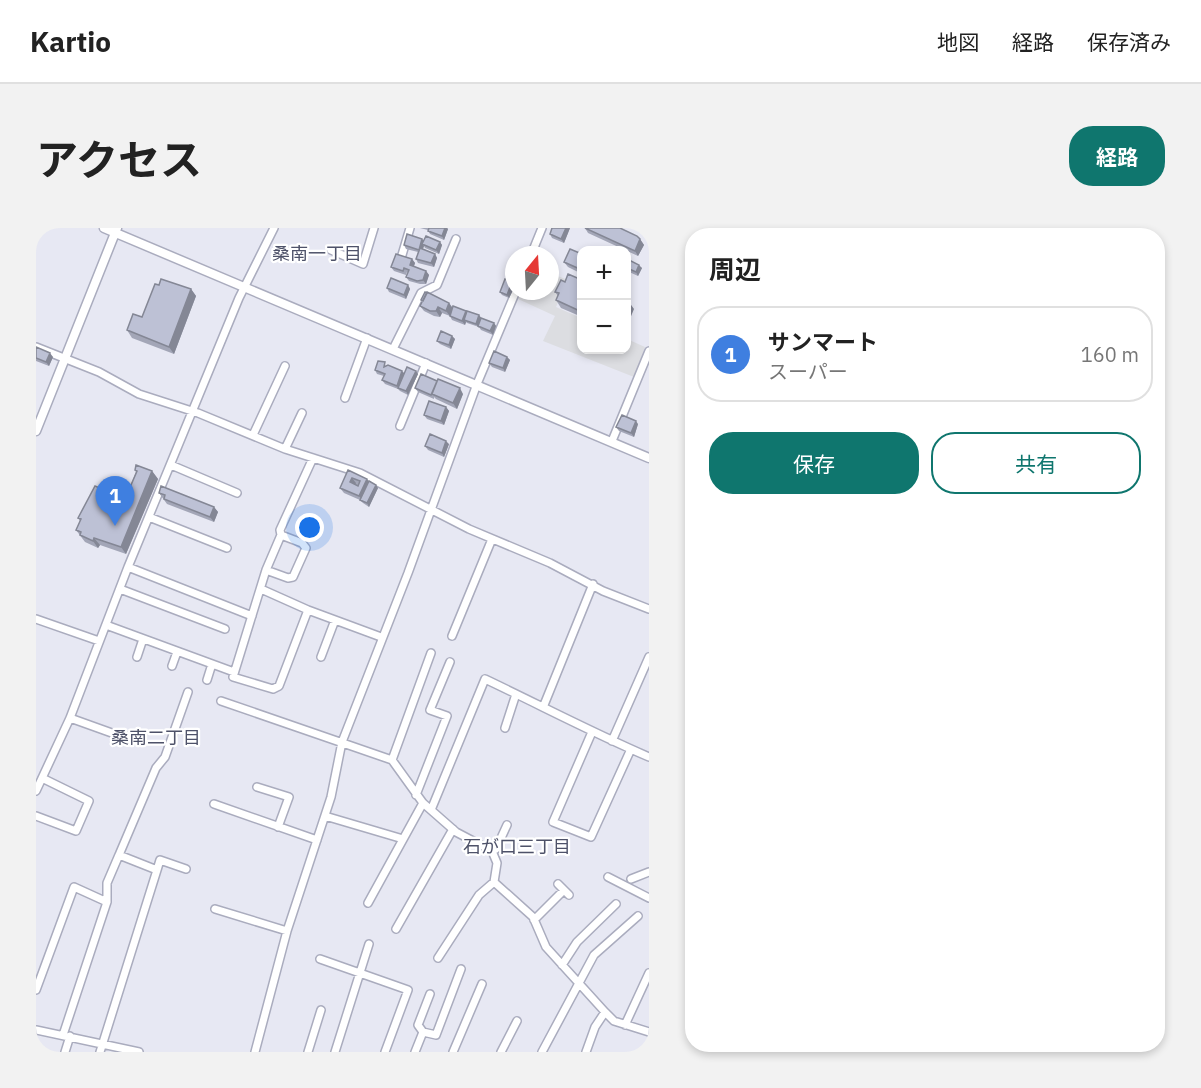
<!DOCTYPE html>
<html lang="ja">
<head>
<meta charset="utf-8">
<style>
  body { margin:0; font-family:"IBM Plex Sans","Noto Sans JP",sans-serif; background:#f2f2f2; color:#222 }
  .controls { position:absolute; right:18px; top:18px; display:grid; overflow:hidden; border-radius:12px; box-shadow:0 3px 9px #0003 }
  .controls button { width:54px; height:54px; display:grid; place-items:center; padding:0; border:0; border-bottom:2px solid #e0e0e0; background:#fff; color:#222; font:30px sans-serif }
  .compass { position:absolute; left:469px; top:18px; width:54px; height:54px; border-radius:50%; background:#fff; box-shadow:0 3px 9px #0003; rotate:18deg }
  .you { position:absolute; left:274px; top:300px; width:21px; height:21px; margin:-15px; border:4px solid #fff; border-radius:50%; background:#1a73e8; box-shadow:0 0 0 9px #1a73e833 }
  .badge { display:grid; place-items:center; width:39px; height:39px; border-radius:50%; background:#0f766e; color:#fff; font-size:20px; font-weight:700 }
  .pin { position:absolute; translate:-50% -50px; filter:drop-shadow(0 2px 3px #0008) }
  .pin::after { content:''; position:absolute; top:32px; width:21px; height:18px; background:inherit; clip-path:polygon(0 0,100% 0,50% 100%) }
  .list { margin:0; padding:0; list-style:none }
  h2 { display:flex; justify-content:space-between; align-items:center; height:78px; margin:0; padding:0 24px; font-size:26px }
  h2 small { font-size:20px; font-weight:400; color:#767676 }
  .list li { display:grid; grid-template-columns:39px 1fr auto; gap:18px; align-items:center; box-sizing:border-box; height:96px; margin:0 12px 12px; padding:0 12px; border:2px solid #e0e0e0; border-radius:24px }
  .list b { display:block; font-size:22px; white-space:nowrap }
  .list p { margin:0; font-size:20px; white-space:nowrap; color:#767676 }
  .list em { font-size:20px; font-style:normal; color:#767676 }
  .actions { display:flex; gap:12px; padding:18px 24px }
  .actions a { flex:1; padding:14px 0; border:2px solid #0f766e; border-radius:24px; text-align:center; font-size:21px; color:#0f766e }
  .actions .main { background:#0f766e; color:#fff }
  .map { position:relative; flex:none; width:613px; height:824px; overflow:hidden; border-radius:24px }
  header { display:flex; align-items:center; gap:36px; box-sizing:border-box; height:84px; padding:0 30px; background:#fff; border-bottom:2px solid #e0e0e0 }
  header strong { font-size:28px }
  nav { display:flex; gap:33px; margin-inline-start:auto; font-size:21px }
  .intro { display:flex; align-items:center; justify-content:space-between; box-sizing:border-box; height:144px; padding:0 36px }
  h1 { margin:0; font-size:42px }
  .button { padding:15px 27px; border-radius:24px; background:#0f766e; color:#fff; font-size:21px; font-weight:700 }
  main { display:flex; gap:36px; padding:0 36px }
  aside { flex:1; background:#fff; border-radius:24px; box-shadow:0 3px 9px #0003 }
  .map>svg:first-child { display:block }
  .parking { fill:#dcdde1 }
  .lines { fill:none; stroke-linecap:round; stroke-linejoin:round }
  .minor-casing { stroke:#aaacbe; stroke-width:10 }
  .tertiary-casing { stroke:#aaacbe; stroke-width:11 }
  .minor { stroke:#fff; stroke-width:7 }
  .tertiary { stroke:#fff; stroke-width:8 }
  .wall { fill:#a3a6b7 }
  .shaded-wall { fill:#848795 }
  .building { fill:#bdc1d5; stroke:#848795; stroke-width:1.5; fill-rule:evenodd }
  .labels { text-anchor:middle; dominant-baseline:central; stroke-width:4.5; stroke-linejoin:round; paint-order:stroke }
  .neighbourhood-label { font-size:18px; fill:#4e5269; stroke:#fff }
</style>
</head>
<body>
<header>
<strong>Kartio</strong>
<nav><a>地図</a><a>経路</a><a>保存済み</a></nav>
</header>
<div class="intro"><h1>アクセス</h1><a class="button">経路</a></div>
<main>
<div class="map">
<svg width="613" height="824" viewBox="0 0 613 824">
  <rect width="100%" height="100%" fill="#e7e8f3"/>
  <path class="parking" d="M514 45 532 52 520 79 545 90 546 122H590L591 111 609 119 598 149 507 113 519 88 482 71 486 63H514Z"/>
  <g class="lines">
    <defs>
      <path id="minor" d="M295 22 327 36 338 0
        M366 27 374 0
        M495 27 506 0
        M0 119 63 144 103 166 162 185 249 221 324 245 433 301 514 335 567 363 613 381
        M357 121 385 65 401 57 420 11
        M309 170 331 110
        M364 198 390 135
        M217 207 249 138
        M576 213 613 123
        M249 221 266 185
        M135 237 201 265
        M113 289 191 320
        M92 339 216 388
        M230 342 252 350 257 349 270 320 266 315 245 307
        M84 361 189 401
        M225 361 272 382 345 409
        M272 382 243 458 237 461 197 449 230 342 245 307 244 302 277 230
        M0 391 63 413
        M70 397 198 444
        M416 408 456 311
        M101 429 107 411
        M285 429 299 392
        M136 438 141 424
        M171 452 176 436
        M185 473 356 532 387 575 420 604 456 623 461 635 458 654 497 689 510 719 569 784 559 799 550 824
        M508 477 557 356
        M34 490 87 509
        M469 500 480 466
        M556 504 517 594 555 609 595 521
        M576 513 613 429
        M356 532 395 425
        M221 559 253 569 242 599
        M0 563 34 490 92 339 203 70 238 0
        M380 567 411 488 394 482 414 434
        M178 576 281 612
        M395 582 449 451C504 477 557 505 613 529
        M0 588 40 603 53 573 6 550
        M289 588 367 611
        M456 623 460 621 471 597
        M121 642 124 632 150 641
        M572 649 613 670
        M595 651 613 644
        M522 656 533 667
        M332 675 387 575
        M179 681 251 703
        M498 692 528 662
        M360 701 417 601
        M402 730 443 667 458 654
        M284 731 372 762 349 824
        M526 737 541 714 580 676
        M0 762 38 659 71 674
        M569 784 578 793 613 804
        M589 797 613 745
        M0 802 103 824
        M387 804 400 807 425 741
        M27 807 71 674V655L83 627
        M29 824 34 808
        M64 824 121 642 83 627 120 540 129 529 152 464
        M219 824 251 703 295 569 306 514 372 345 441 156 480 63
        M272 824 285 782
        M299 824 333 716
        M379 824 387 804 382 797 394 766
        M417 824 446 756
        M465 824 481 793
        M506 824 558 727 602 688"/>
      <path id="tertiary" d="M68 0 613 230
        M0 203 81 0"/>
    </defs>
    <use href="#minor" class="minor-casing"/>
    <use href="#tertiary" class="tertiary-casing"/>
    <use href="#minor" class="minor"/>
    <use href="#tertiary" class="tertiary"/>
  </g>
  <path class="wall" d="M384 0H411L412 1 408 12 394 6 392 2Z
    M534 0 528 15 516 10 514 6Z
    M549 0 604 11 608 17 602 28 552 5Z
    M386 11 388 13 404 14 406 17 403 26 389 20 388 18 387 21 399 26 401 30 398 39 382 35 380 31 382 24 370 21 368 17Z
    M546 26V46L532 39 528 34Z
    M376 31 379 35 378 38 390 43 393 47 390 56H384L373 53 370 49 372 44H371L370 47 358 43 355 39Z
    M591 31 606 40 602 48 591 43Z
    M546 52V89L525 80 520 72 522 68 519 64 529 54Z
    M476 54 478 57V60L473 70 466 67 464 64Z
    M123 57 155 61 160 68 138 126 96 110 91 102 106 89Z
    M372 57 374 61 370 71 353 64 351 60Z
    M385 72 413 75 417 80 443 87 445 90 458 95 460 98 457 107 445 102 443 99 431 95 430 94 429 97 416 92 414 88 406 85 404 89 398 88 388 83 384 78 386 74Z
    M416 108 419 111 415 121 404 116 401 113Z
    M0 119 17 129 13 138 0 133Z
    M471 129 474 132 469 144 456 139 453 135Z
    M352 138 368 145 382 146 372 167 364 163 362 161 349 156 346 152 348 148 341 146 339 142Z
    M379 160 427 166 421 181 400 171 398 169V171L382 164Z
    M410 179 413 183 408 197 391 191 388 187Z
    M602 196 598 209 583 203 580 199Z
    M413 216 408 229 392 222 389 218Z
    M99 242 116 243 122 251 90 326 64 317 62 320 49 314 40 302 44 293 42 290 89 271 100 244Z
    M312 242 333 253 342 260 333 279 327 275 324 272 308 265 304 260Z
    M123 265 178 279 182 284 178 294 131 276Z"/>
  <path class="shaded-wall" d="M409 0H411L412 1 408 12 406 8Z
    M530 0H534L528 15 525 11Z
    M386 11 389 15 386 16 388 18 385 25 383 22Z
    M604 11 608 17 602 28 599 23Z
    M404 14 406 17 403 26 400 22Z
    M399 26 401 30 398 39 395 35Z
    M376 31 379 35 377 41 374 37Z
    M603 37 606 40 602 48 600 44Z
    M390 43 393 47 390 56 387 52Z
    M476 54 478 57V60L473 70 471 67Z
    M372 57 374 61 370 71 368 67Z
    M155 61 160 68 138 126 133 119Z
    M593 74 598 81 591 98V80Z
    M413 75 417 81 414 88 410 83Z
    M402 79 406 85 404 89 400 83Z
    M430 83 432 86 428 92 430 94 429 97 426 93Z
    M443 87 446 91 443 100 440 96Z
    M458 95 460 98 457 107 454 103Z
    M416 108 419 111 415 121 413 117Z
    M14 125 17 129 13 138 10 134Z
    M471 129 474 132 469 144 467 140Z
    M366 143 369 146 364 161 361 158Z
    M380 143 382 146 372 167 370 163Z
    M424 160 427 166 421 181 417 175Z
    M410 179 413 183 408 197 405 193Z
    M600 193 602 196 598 209 595 205Z
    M410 213 413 216 408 229 406 225Z
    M116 243 122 251 90 326 85 319Z
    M316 250 320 255 318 260 314 254Z
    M331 251 335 256 327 273 323 268Z
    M340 257 342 260 333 279 331 275Z
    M178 279 182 284 178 294 174 289Z
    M58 310 64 317 62 320 57 313Z"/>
  <path class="building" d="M393 0H409L406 8 392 3Z
    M516 0H530L525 11 514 6Z
    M549 0H584L601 8 604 11 599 23Z
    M371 6 386 11 383 22 368 17Z
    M390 8 404 14 400 22 386 16Z
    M384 20 399 26 395 35 380 31Z
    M534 21 546 26V42L528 34Z
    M360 26 376 31 374 37 390 43 387 52 381 53 370 49 373 42 368 40 367 43 355 39Z
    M591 31 603 37 600 44 591 40Z
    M532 46 546 52V84L520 72 523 65 519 64 525 52 529 54Z
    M355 50 372 57 368 67 351 60Z
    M125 51 155 61 133 119 91 102 97 86 106 89 119 56 123 57Z
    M469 51 476 54 471 67 464 64Z
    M389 64 391 65 387 73 385 72Z
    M391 64 413 75 410 83 402 79 400 83H394L384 78Z
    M417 78 430 83 426 93 414 88Z
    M431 83 443 87 440 96 428 92Z
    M445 90 458 95 454 103 442 98Z
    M405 103 416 108 413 117 401 113Z
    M0 119 14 125 10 134 0 130Z
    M458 123 471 129 467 140 453 135Z
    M342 133 349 134 348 139 352 137 366 143 361 158 346 152 349 146 339 142Z
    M371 139 380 143 370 163 362 160Z
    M385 146 401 153 395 167 379 160Z
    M402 151 424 160 417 175 396 166Z
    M393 173 410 179 405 193 388 187Z
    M586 187 600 193 595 205 580 199Z
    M394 206 410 213 406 225 389 218Z
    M100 237 116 243 85 319 58 310 57 313 44 307 45 304 40 302 45 291 42 290 59 258 89 271 101 243 99 242Z
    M312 242 331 251 323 268 304 260ZM316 250 324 253 322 258 314 254Z
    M333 253 340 257 331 275 324 272Z
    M125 258 178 279 174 289 128 271 129 267 123 265Z"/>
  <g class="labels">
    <g class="neighbourhood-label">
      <text x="281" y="25">桑南一丁目</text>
      <text x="120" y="509">桑南二丁目</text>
      <text x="481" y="618">石が口三丁目</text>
    </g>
  </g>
</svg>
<div class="controls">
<button>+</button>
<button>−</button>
</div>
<svg class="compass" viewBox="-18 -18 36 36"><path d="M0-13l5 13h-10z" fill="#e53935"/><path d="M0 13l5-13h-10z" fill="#767676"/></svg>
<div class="you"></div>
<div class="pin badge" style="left:79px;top:298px;background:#3f7fe0">1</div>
</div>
<aside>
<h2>周辺<small></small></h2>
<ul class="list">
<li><span class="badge" style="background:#3f7fe0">1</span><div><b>サンマート</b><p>スーパー</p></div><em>160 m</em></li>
</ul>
<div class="actions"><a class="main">保存</a><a>共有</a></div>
</aside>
</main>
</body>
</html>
